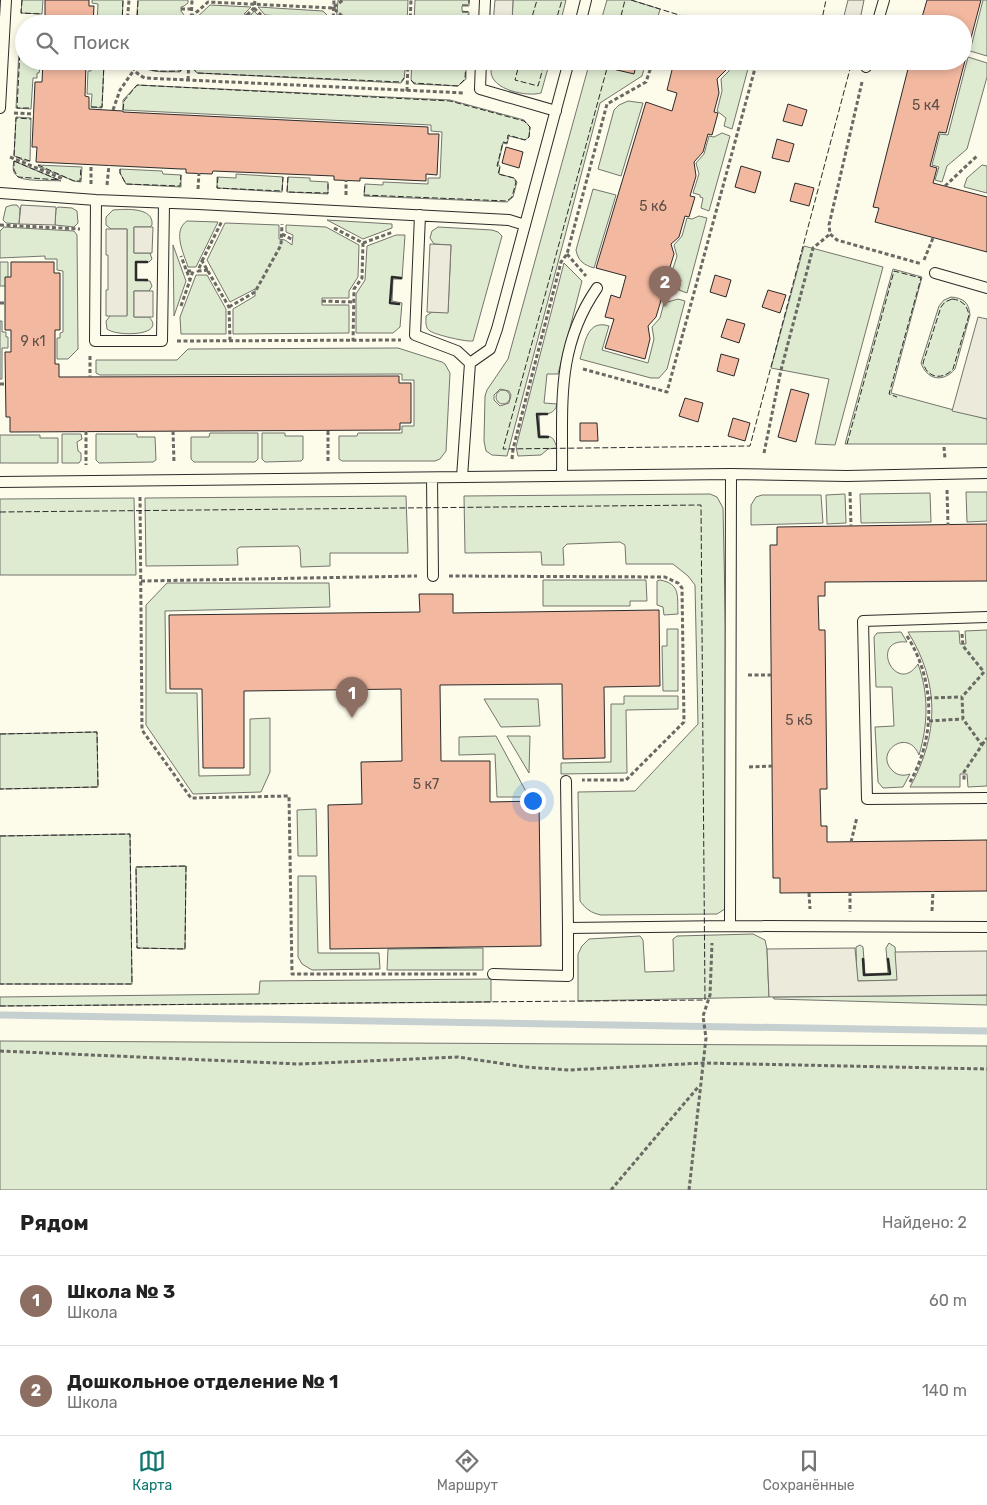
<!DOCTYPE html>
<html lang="ru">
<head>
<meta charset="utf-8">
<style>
  body { margin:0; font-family:Rubik,sans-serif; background:#f6f6f6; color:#222 }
  .you { position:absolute; left:532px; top:800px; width:18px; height:18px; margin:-12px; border:4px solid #fff; border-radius:50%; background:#1a73e8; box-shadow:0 0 0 8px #1a73e833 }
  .badge { display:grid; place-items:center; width:32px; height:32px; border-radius:50%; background:#0f766e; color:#fff; font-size:16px; font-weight:700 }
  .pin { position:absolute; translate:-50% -41px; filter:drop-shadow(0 1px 2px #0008) }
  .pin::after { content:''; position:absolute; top:26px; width:18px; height:15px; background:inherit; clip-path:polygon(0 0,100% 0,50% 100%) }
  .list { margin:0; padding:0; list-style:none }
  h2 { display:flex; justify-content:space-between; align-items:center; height:65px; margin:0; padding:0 20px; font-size:21px }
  h2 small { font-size:16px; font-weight:400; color:#767676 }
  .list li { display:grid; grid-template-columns:32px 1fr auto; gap:15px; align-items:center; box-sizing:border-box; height:90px; padding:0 20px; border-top:1px solid #e0e0e0 }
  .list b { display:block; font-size:19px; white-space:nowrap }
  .list p { margin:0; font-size:16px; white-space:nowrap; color:#767676 }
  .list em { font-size:16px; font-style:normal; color:#767676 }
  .icon { flex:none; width:28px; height:28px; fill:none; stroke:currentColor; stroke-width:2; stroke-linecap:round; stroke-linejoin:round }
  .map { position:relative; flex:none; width:987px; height:1190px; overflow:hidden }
  .search { position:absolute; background:#fff; box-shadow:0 2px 8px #0003; left:15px; right:15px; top:15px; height:55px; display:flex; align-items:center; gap:12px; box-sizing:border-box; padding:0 18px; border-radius:28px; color:#767676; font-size:19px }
  .sheet { height:245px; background:#fff }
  nav { display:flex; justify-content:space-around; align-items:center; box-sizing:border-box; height:70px; border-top:1px solid #e0e0e0; background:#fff; font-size:14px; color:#767676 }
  nav a { display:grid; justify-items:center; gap:2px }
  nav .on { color:#0f766e }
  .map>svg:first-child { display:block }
  .green { fill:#deebd1; stroke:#74746e; fill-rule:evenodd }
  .parking { fill:#eceadb; stroke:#74746e }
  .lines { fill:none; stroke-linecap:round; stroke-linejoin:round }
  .stream { stroke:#c7d0d0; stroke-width:7 }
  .building { fill:#f2b8a0; stroke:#2b2b2b }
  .service-casing { stroke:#2b2b2b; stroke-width:12 }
  .path { stroke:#6a6964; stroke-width:3; stroke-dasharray:4 2.5; stroke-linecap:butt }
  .service { stroke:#fdfbea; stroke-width:10 }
  .fence { stroke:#2b2b2b; stroke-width:1; stroke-dasharray:6 2.5; stroke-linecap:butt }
  .wall { stroke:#2b2b2b; stroke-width:2.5 }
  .labels { text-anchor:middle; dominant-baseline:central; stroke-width:4; stroke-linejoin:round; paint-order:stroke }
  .number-label { font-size:14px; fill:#5d4e48 }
</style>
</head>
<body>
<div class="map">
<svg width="987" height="1190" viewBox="0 0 987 1190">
  <rect width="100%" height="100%" fill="#fdfbea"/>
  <path class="green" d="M22 0H43L42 14 21 13Z
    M92 0H123L122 24H97L98 4 92 3Z
    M138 0H188V3L184 6 181 7V11L187 19V24H136Z
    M338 0H408L407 24H336Z
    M415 0H469V6H462V11L469 12 468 24H414Z
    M513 0H566L560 24H512Z
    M607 0H631L660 9 656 24H600Z
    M983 0H987V56L970 51Z
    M210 5 251 7 244 14 251 15 254 11 258 15 257 24H194V20Z
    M258 7 323 11 330 18 329 24H317L312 18 265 15Z
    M19 50H24V61L38 62 37 67 40 68 39 73H37V78H33L31 109 16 108Z
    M968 57 987 63V77L967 149 947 166 942 182 935 180 939 167 932 165 940 134 948 135Z
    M95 61H120V64H104L102 108 91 107 92 94H87L88 71H91V66H95Z
    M137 61H185V67L180 72C166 71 146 75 137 61Z
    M192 61H262L266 65 309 67 316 61H390L405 70 404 79 401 83 197 73 192 67Z
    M412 61H466V79L458 86 414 84 411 80Z
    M495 61H550L541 93C527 97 492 90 491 72 491 67 492 65 495 61Z
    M590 61H615L613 69 634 73 637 61H646L642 76 600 103 507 456 492 455 486 451 484 441 485 396 487 390 508 359ZM500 389 509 391 511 395 509 403 500 406 494 400V395Z
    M731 61H750L732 129 724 126 726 118 717 111 722 91 721 79 729 71Z
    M137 85 450 100 524 120 530 127 529 137 525 140 509 136 507 144 503 143 498 165 500 166 499 174 514 178 517 182 513 197 507 202 364 196 365 184 383 185V182L428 184V178H440L442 132 431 131V125L123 110V100Z
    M628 101 643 103 621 176 598 169 614 110 619 105Z
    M16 117 31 118 30 161H25L14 156Z
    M722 133 730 136 709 211 701 208 703 198 700 197V195L693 193 699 174 696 163 704 154 709 136 714 137Z
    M14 161 61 181C52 180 23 182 17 176 12 172 13 167 14 161Z
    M38 165 82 167 81 182 74 181 39 167Z
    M982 165 987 166V193L964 187 967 178Z
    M120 169 162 171 163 174 181 175V187L126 184 120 173Z
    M236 174 283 177 282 192 217 188V177L236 178Z
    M288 177 310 178V181L328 182V194L287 192Z
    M593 189 616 195 594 268C584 265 578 261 576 250Z
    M12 205H17L20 209 19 224 6 223 3 220 6 207Z
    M58 207 72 208 77 211 78 223 74 227 55 225 56 209Z
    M113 210C126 209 154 207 152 225L150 227H134V253H150L152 259 149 262H136V280L150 281 152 286 149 291H134V317H149C167 336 117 337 107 329L106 321 111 315H127V229H111L106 225V217Z
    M699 216 707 218 687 293 679 290 681 280 678 279V277L671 275 677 256 674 245 682 236 687 218 692 219Z
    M327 220 392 224V228L363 239Z
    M187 221 218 222 196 267H188C184 254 172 231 187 221Z
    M225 223 279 225V239L285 240 292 245 293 235 286 232V225L326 227 359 245 358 277 349 291V298H322V305H349V333L233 334V309L255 296V289L230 302 207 260Z
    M4 227 74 231 77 235 78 349 68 359H57V338H60V333L63 332V271L57 270V259H45V256L0 258V231Z
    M438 227 492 230 498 232 502 236 473 341C466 342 436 335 430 331 425 328 426 322 426 316L432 312H448L451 245 434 244 430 238 432 231Z
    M396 235H405L402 279H393L392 301 402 303 400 327 393 333H356V294L365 280 367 246Z
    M173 245 186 281 174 316Z
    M804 246 883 267 835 445 815 444 829 379 771 368Z
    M0 262H8V286H0Z
    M564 263 582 281 558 374H547L544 403 557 404C555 414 547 414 539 415L540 436C552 436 553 436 557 448L548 449 541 455 518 456 516 447Z
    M893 269 922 277 891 393 987 419V444H845Z
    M196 275H207L226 309V334H181L180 317Z
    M951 297C964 298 969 303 970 315L955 369C943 383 927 380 921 363L939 306 944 300Z
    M678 299 685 301 667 369 659 378H651L580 359C585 343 587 319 609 326L602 350 648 363 654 339 652 327 660 318 664 303Z
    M0 321H2V332H6V337H8V348H2V379H0Z
    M398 348 442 362 445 364 450 373 446 451 440 459 435 461H342L339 459V436H357L358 433H402V426H414V380H402V374L100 375 96 373V360H177L188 349Z
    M496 397a7 7 0 1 1 14 0a7 7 0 1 1-14 0Z
    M210 433H258V459L255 462H194L191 459V437H209Z
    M262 433H285V436H303V459L301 461 265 462 262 459Z
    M62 434H81L82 439 77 442 78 451 81 453V460L79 463H62Z
    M96 434H137V437H155L156 460 153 462 99 463 96 460Z
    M0 435H40V438H58V463H0Z
    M966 492H987V521L967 522Z
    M930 493 931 522 861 523 860 494Z
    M710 494 717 497 723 508 731 893 728 907 717 914 601 915C591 913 586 909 580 901L578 792 635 791 698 724 695 585 688 576 673 564H626L625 545 620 542 567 544 563 548 564 565H542L541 552 465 553 464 496Z
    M845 494 846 523 827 524 826 495Z
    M762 495H821L823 523 751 525V505L756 497Z
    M406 496 408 553H330V566L301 567 300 549 298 546 240 547 237 549 238 565 146 566 145 498Z
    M134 498 136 575H0V499Z
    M543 580H646L647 601H630V606H543Z
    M660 580C681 584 677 596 678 614L664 615 663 607 657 605V581Z
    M167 583H329L330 607 165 611 166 693H197L199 776 250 775V719L270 718V772L261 792 193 794 146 725V605Z
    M667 629H678V691H663L662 646H667Z
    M987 630V786L968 787 967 774H960V787H910C939 735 940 683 908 632L959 631 960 644H966L965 631Z
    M901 632 907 642C868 638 896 697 918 664 929 694 928 725 919 755 908 727 874 752 892 770 897 776 904 776 910 774L903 787 883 788 878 782 875 727 894 726 892 687H876L874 637 877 633Z
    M624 696H678V709L626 710 627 773 561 774V763L611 762V704H624Z
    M484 699H538L540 726 501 727Z
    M97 732 98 787 0 789V734Z
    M496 736 529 797H497L495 754 459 755V737Z
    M507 736H530L529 773Z
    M316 809 317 856H298L297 810Z
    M130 834 132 984H0V836Z
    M186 866 185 949 137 948 136 867Z
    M298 876H316L318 953H379L380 969 312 970 302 964 298 957Z
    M753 934 765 940 767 949 769 997 578 1001V954L582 946 589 939 640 936 643 940 645 972 674 971 673 939 677 936Z
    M889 943 895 947 898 980 857 981 856 947 860 945 863 947 865 974 888 973 886 948Z
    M483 948V970H387L388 949Z
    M491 979V1002L0 1006V997L259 994 260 981Z
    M987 995V1005L774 999 773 997Z
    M0 1041 987 1046V1190H0Z"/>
  <path class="parking" d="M495 0H513L512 24H493Z
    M848 0H864L861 15V24H845L844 16Z
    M21 205 56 207 55 225 19 224Z
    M134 227H153L152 253H134Z
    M106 229H127V316H106V290H108V255H106Z
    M430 244 451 245 448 313 427 312Z
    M134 291H153V317H134Z
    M978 317 987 319V419L952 411Z
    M855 948 858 981 897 980 895 952 987 951V995L769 997 767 949Z"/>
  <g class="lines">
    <path class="stream" d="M0 1015 987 1031"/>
  </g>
  <path class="building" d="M45 0H89V6H94L93 24H33L34 18 45 19Z
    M927 0H981L946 133 939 132 930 166 937 168 933 183 987 197V252L875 222 879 208 873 207 910 61H963V24H920Z
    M43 61H92V63L86 62 85 96 89 97V109L123 111V112L428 127V134H439L437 175 426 174V181L360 178V181L334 180V176L213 171 212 174 186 173V169H181L36 162 37 147H32L35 82H42Z
    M615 61H637L634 74 613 69Z
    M686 61H728L726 70 717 79 719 93 714 112 718 113 712 135 708 134 703 152 694 162 696 176 690 196 695 197 689 217 685 216 679 237 671 244 674 254 667 277 672 278 666 298 662 297 656 317 648 326 650 339 645 359 605 348 614 319 605 317 611 295 620 298 626 276 596 268 646 102 672 111 677 93 667 90 673 66 684 69Z
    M788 104 807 110 802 126 783 121Z
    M777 139 794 144 789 162 772 158Z
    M506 147 523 152 519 168 502 163Z
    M741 166 761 172 755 193 735 187Z
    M795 183 814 188 809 206 790 201Z
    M11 262H54V273H60V330H55V364H59V377L399 376V383H411V423H400V430L10 432V417H6L5 352H11V330H5V277H11Z
    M715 275 731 280 726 297 710 292Z
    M768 290 786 295 780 313 762 307Z
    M727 319 745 324 739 343 721 337Z
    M721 354 739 359 734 376 717 371Z
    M791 389 809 394 796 442 778 437Z
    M685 398 703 403 698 422 679 416Z
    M733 418 750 423 745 441 728 436Z
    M580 423H597L598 441H580Z
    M987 524V581L825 582V596H818L819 630H825L827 789H820L821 826H827V842L987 840V891L780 893V878H773L770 545H777V527Z
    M419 594H453V613L659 610 660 686 604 687 605 758 563 759 562 684 440 685 441 761H490V802L539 801 541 946 330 949 328 805 362 804 361 762 402 761 401 689 244 691V768H203L202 689H170L169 615 420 612Z"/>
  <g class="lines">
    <defs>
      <path id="service" d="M484 24 485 0
        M580 24 586 0
        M877 24 884 0
        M481 61 480 89 556 111
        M866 67 868 61
        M0 108 6 0
        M0 193 96 200 198 204 509 220 525 225
        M96 200 95 341H162L164 203
        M420 215 415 335 457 351 470 363
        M935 273 987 288
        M731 474 730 926 987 927
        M562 476C563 406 555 349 597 288
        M462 477 470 363 490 349 497 329 569 61
        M432 478 433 576
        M0 482 731 474 847 476 987 473
        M987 617 863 621 867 799 987 798
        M566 781 568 928
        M493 974 568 976V928L730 926"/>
    </defs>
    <use href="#service" class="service-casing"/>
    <path class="path" d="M334 7 343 0
      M254 8 261 15
      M181 9H191
      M247 15 254 8 255 0
      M191 17 208 2 333 8 351 24
      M127 24 129 0
      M191 24 192 0
      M333 24 334 0
      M410 24 411 0
      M666 24 667 18 685 24
      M129 61C133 69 136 74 145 78L465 93
      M396 61 408 68
      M188 80 189 61
      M862 82 829 225 830 234 837 240 922 264
      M407 91 408 61
      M113 110 120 90 134 70
      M14 113 34 114
      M10 157 63 179
      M91 184V165
      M107 185 109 165
      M945 186 978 155
      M198 189 199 173
      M346 195V180
      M0 225 80 229
      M334 228 363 243 362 278 354 289 353 341
      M282 234 293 240
      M363 243 393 232
      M567 254 586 276
      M924 260 933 238
      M202 261 222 221
      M208 270 198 271 202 261 229 307 230 340
      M187 271H193L190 280
      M322 301 353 302
      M0 303H5
      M181 306 190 280 181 256
      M229 307 255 292 281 245 282 224
      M177 341 401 340
      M90 356V377
      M583 369 667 392 757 61
      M0 384H5
      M86 431V465
      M173 431 174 463
      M328 431V463
      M944 447 945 459
      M764 453 781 370 813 248 830 234
      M512 459 513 449 561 262 567 254 607 104 646 82 653 61
      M947 490 948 525
      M850 492 851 526
      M140 497 142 730 191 798 289 796 292 974H477
      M449 576 665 577 678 583 682 588 684 722 626 780H582
      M141 581 417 576
      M962 634 963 646 984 672 962 697 963 719 982 745 964 772V782
      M907 636C935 680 936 736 910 782
      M748 675H771
      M928 698 962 697
      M929 721 963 719
      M982 745 987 738
      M749 767 772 766
      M851 842 857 817
      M850 892V912
      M809 893 810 909
      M932 911 933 891
      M0 1051 299 1064 458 1057 525 1067 569 1070 703 1063 987 1069
      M611 1190 699 1086
      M689 1190 706 1038 703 1016 710 995 712 943"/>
    <use href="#service" class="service"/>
    <path class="fence" d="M22 0 21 13 42 14
      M631 0 708 24
      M462 5H469V0
      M462 12H468V24
      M122 24 123 0
      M137 24 138 0
      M530 24 537 0
      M555 24 562 0
      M619 24 625 0
      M821 24 826 0
      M24 50H20L17 108H31
      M138 61C146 74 166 71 180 71L184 67
      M520 61 515 80 538 86 545 61
      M609 61 503 449 750 446 850 69 828 61
      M192 67 197 73 401 82 404 78
      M411 80 414 83 458 86 465 79 466 61
      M91 107H102L104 63 120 64V61
      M123 110 124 101 137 85 450 101 524 121 530 127 529 137 525 140 508 135 507 143 503 142 497 166 500 167 498 174 514 178 516 182 512 197 507 201 364 195 365 184
      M14 161 59 180 18 177 14 170Z
      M30 161 14 156 16 118 31 119
      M38 165 74 181H80L81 167
      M120 169V173L126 184 180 186 181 175
      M218 177 217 188 282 191 283 177
      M288 177 287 192 328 193V182
      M952 299C962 300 967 305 969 315L953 369C943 380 928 379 923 363L941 307 945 302Z
      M847 444 894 271 921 278 889 394 897 397
      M0 512 701 505 705 1000 0 1006
      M0 734 97 732 98 787 0 789
      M0 836 130 834 132 984H0
      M186 866 185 949 137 948 136 867Z"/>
    <path class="wall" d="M147 280H136V262H147
      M399 304 390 303 392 277 401 278
      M547 414H537L539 437H548
      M863 959 864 975 890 974 888 959"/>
  </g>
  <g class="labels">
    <g class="number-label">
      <text x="926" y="105">5 к4</text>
      <text x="653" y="206">5 к6</text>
      <text x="33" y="341">9 к1</text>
      <text x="799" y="720">5 к5</text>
      <text x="426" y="784">5 к7</text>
    </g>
  </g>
</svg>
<div class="you"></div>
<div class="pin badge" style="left:352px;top:718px;background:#8d6e63">1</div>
<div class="pin badge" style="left:665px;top:307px;background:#8d6e63">2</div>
<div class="search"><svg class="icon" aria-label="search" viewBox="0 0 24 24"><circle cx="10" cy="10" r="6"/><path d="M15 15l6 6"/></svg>Поиск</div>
</div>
<section class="sheet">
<h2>Рядом<small>Найдено: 2</small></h2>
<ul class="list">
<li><span class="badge" style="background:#8d6e63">1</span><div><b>Школа № 3</b><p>Школа</p></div><em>60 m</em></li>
<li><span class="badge" style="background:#8d6e63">2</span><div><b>Дошкольное отделение № 1</b><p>Школа</p></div><em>140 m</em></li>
</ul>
</section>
<nav>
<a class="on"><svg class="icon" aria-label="map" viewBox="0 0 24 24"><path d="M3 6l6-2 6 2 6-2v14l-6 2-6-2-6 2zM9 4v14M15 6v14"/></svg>Карта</a>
<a><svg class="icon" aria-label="directions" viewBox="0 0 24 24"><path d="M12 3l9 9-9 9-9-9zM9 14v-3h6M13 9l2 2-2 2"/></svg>Маршрут</a>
<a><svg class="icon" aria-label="saved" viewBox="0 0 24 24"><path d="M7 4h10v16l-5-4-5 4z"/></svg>Сохранённые</a>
</nav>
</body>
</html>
